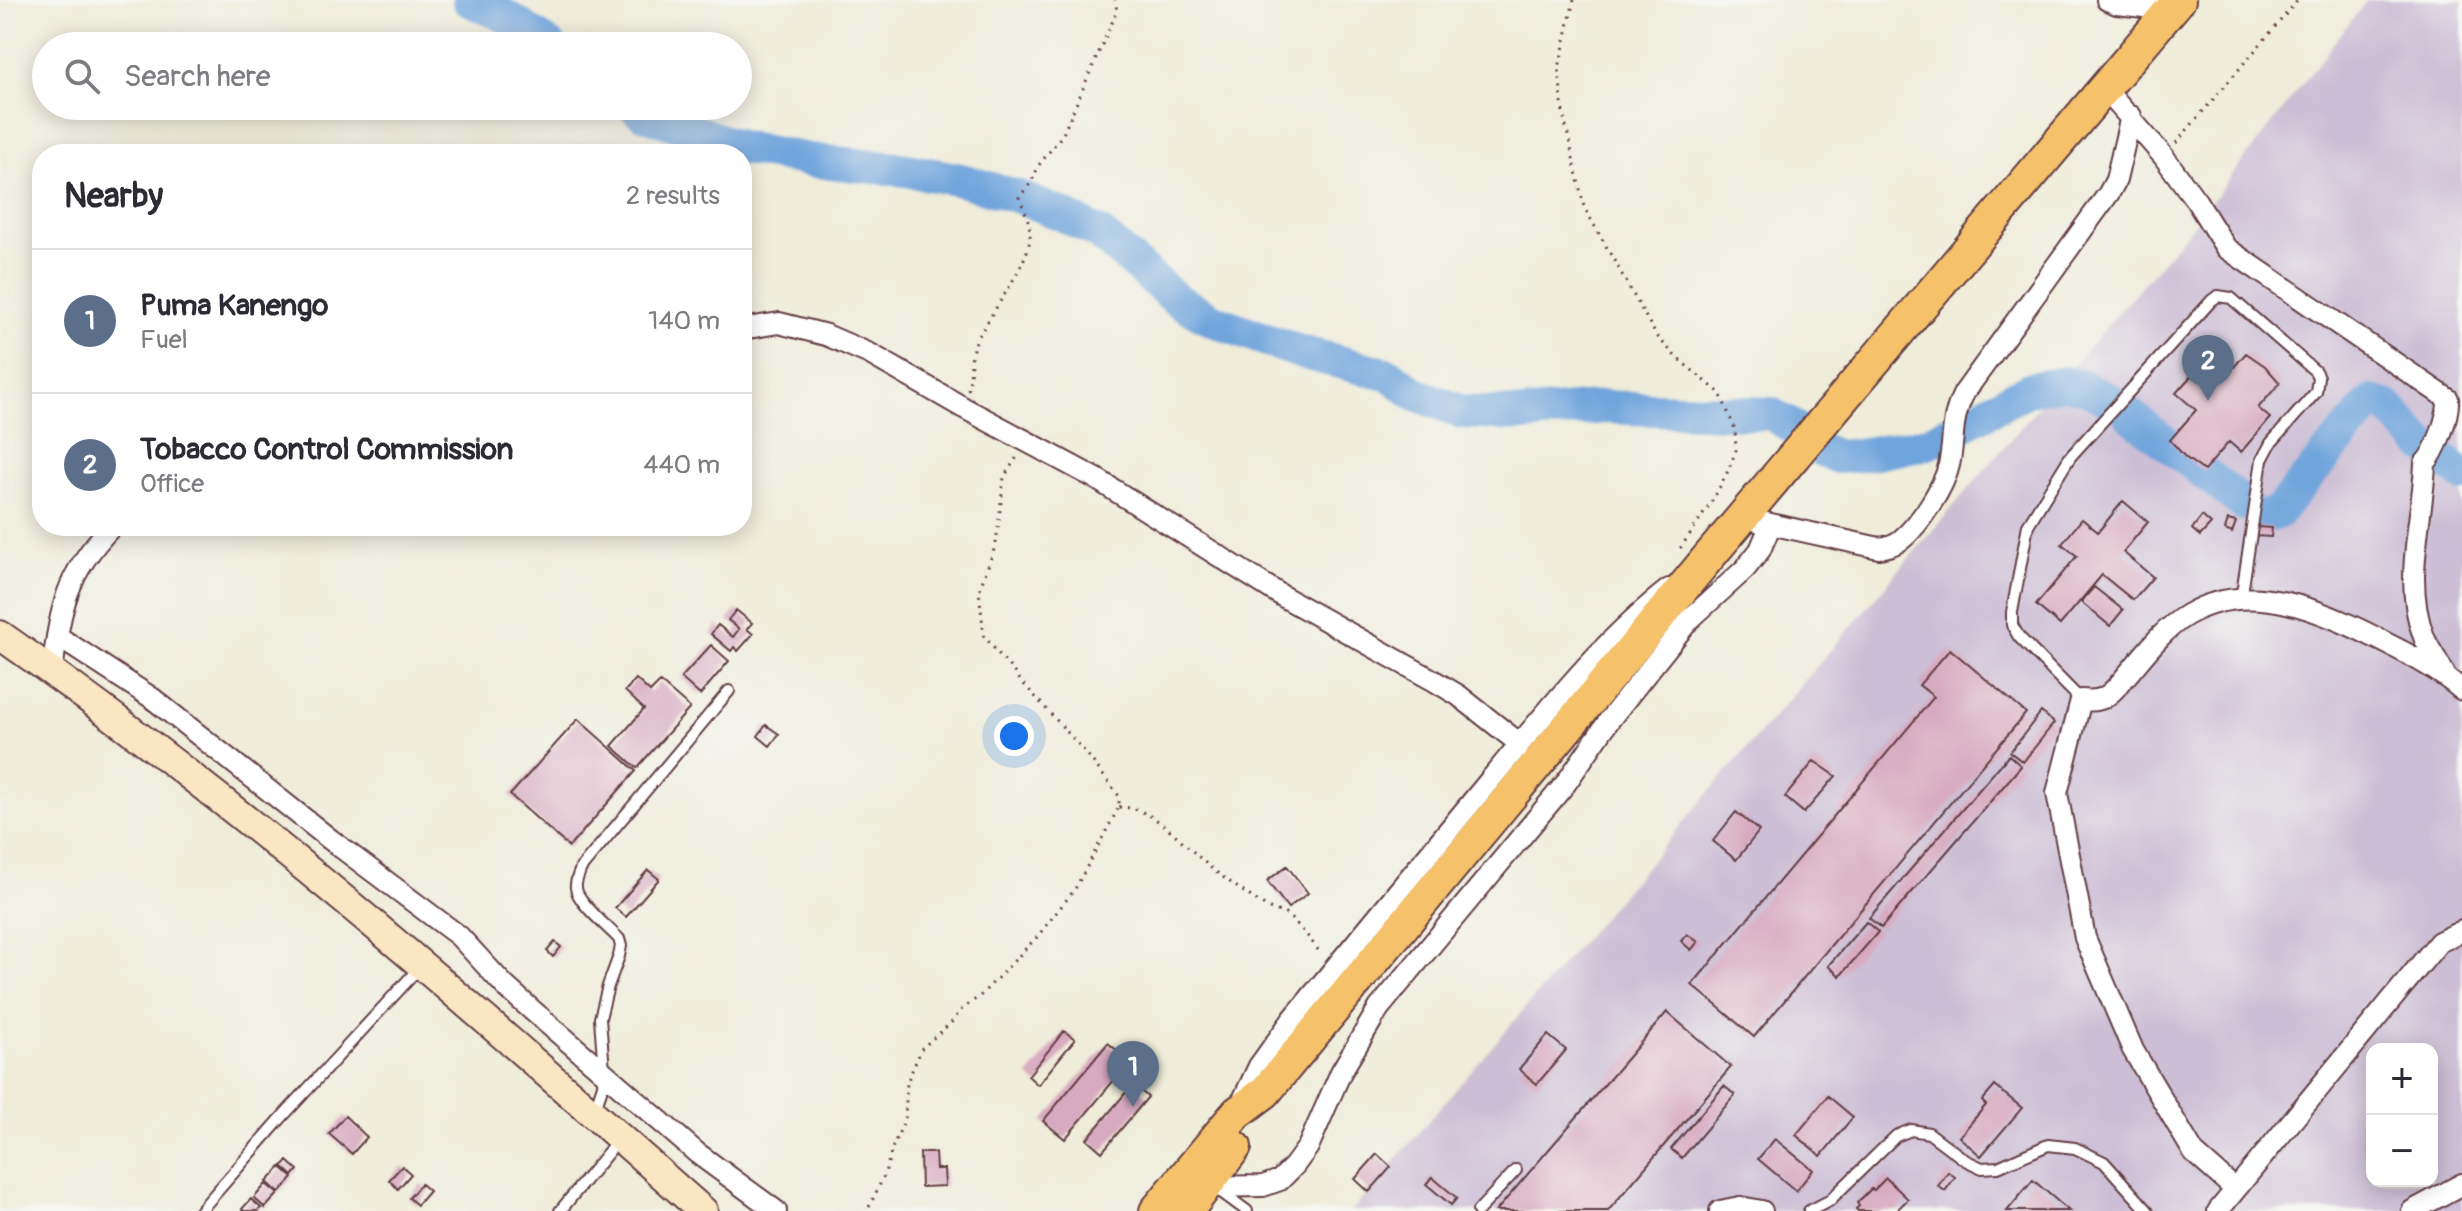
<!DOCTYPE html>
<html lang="en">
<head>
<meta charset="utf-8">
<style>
  body { margin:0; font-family:Pangolin,sans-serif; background:#f2f2f3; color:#2b2b33 }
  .controls { position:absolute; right:24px; bottom:24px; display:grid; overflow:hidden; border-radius:16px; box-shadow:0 4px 20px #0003 }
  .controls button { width:72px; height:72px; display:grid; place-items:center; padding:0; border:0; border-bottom:2px solid #e1e1e2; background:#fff; color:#2b2b33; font:40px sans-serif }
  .you { position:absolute; left:1014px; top:736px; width:28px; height:28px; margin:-20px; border:6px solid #fff; border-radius:50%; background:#1a73e8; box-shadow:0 0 0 12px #1a73e833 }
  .badge { display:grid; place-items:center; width:52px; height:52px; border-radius:50%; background:#c8321e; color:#fff; font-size:26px; font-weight:700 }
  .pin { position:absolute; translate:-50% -66px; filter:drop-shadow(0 2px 4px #0008) }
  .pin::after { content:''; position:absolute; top:42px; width:28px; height:24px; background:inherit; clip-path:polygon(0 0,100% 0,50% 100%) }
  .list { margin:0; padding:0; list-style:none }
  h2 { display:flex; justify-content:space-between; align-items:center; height:104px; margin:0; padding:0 32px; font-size:34px }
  h2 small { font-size:26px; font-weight:400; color:#7c7c81 }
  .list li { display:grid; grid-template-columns:52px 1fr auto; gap:24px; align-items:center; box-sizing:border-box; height:144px; padding:0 32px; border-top:2px solid #e1e1e2 }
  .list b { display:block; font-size:30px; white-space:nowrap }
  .list p { margin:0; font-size:26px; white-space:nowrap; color:#7c7c81 }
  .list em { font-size:26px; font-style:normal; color:#7c7c81 }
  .icon { flex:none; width:44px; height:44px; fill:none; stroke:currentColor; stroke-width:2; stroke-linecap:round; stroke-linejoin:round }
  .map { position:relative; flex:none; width:2462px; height:1211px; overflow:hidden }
  .search { position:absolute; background:#fff; box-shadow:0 4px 20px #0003; left:32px; top:32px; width:720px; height:88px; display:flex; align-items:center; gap:20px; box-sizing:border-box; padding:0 28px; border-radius:44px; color:#7c7c81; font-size:30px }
  .panel { position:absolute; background:#fff; box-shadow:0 4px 20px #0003; left:32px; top:144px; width:720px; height:392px; border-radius:32px }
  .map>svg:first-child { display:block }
  .industrial { fill:#ccbed4; fill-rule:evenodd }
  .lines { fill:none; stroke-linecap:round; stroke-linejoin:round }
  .river { stroke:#6fa4dc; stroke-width:34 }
  .building { fill:#d8aac0 }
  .service-casing { stroke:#633e45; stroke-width:14 }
  .minor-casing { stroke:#633e45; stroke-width:24 }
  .secondary-casing { stroke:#633e45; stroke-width:32 }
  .trunk-casing { stroke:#633e45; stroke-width:36 }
  .path { stroke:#633e45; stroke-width:3; stroke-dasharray:2 6; stroke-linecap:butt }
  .service { stroke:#fff; stroke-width:10 }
  .minor { stroke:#fff; stroke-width:20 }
  .secondary { stroke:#fbe6c4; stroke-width:28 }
  .trunk { stroke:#f5c16b; stroke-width:32 }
</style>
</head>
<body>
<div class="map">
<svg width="2462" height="1211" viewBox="0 0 2462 1211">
  <rect width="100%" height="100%" fill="#f6f6f2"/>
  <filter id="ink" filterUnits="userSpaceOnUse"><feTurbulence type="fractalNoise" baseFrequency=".0125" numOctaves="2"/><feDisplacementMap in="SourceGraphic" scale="16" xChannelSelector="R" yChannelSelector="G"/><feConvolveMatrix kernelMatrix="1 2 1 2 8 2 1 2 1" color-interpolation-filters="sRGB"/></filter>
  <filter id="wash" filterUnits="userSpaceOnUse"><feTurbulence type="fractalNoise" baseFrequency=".006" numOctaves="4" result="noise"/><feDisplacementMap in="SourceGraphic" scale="32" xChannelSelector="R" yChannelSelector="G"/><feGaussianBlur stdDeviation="1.8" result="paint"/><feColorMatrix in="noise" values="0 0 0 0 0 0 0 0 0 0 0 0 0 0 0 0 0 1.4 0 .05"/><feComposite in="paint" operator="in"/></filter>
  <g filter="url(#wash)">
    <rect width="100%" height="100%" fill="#efecd9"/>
    <path class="industrial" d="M2367 0H2462V1211H1352L2195 223ZM2372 1049H2432V1181H2372Z"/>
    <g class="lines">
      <path class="river" d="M469 0 509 18 550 46
        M634 106 643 113 739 147 815 161 907 170 961 180 1019 197 1063 215 1100 234 1177 300 1215 321 1300 352 1390 375 1416 394 1462 412 1524 415 1604 407 1771 414 1795 428
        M2129 414 2244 504
        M1821 450 1838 457 1860 455 1928 443 2029 389 2066 383 2086 388 2111 400
        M2263 517 2277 513 2372 402 2388 407 2418 440 2462 475"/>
    </g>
    <g id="blocks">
      <path class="building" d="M2246 353 2265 366 2280 383 2258 408 2270 418 2241 452 2229 442 2204 471 2185 457 2170 440 2196 410 2176 393 2201 365 2221 382Z
        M2123 501 2148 522 2123 552 2153 577 2133 600 2102 575 2060 625 2036 605 2077 556 2062 544 2082 519 2098 532Z
        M2202 516 2211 524 2200 536 2192 529Z
        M2228 520 2236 522 2232 533 2225 530Z
        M2257 527 2272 528 2271 537 2256 536Z
        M2094 587 2123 610 2110 626 2081 602Z
        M736 610 752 623 747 629 753 634 738 651 734 647 731 651 711 634 718 625 733 637 739 629 728 620Z
        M711 645 729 661 700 695 681 678Z
        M1950 649 2026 713 1754 1037 1692 985 1934 697 1919 685Z
        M636 679 650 692 660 682 690 708 637 768 612 746 644 709 625 691Z
        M2041 712 2054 723 2023 762 2010 752Z
        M578 719 636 771 569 847 510 795Z
        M766 725 779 734 770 746 758 736Z
        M2009 755 2021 766 1881 928 1869 918Z
        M1814 761 1836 776 1804 813 1785 797Z
        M1736 812 1759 831 1736 860 1713 841Z
        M1287 866 1308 893 1288 908 1267 881Z
        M648 870 659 879 626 917 615 908Z
        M1866 922 1878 932 1840 976 1828 966Z
        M1687 934 1698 942 1691 950 1681 941Z
        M555 942 561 947 553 957 547 951Z
        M1667 1012 1731 1067 1608 1211H1496Z
        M1064 1031 1075 1039 1038 1085 1028 1076Z
        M1548 1035 1566 1050 1537 1084 1519 1069Z
        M1108 1043 1130 1061 1065 1139 1043 1121Z
        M1133 1084 1148 1097 1102 1152 1087 1139Z
        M1724 1086 1735 1095 1682 1158 1671 1149Z
        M1995 1086 2022 1108 1981 1156 1959 1137 1986 1105 1982 1101Z
        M1828 1096 1853 1117 1821 1156 1796 1135Z
        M345 1116 367 1137 352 1154 329 1134Z
        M1775 1139 1813 1170 1796 1191 1758 1159Z
        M920 1153H935L936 1169H944L945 1186 921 1187Z
        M1377 1154 1391 1167 1369 1192 1355 1179Z
        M288 1161 298 1170 293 1176 282 1166Z
        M402 1166 411 1174 398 1189 389 1180Z
        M281 1167 293 1178 279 1193 267 1182Z
        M1948 1172 1955 1177 1945 1191 1938 1186Z
        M1432 1177 1457 1198 1451 1205 1426 1184Z
        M1886 1178 1908 1199 1896 1211H1858L1856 1209 1859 1206 1857 1203 1871 1189 1874 1190Z
        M2033 1180 2069 1211H2007Z
        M266 1184 278 1194 265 1208 254 1198Z
        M421 1184 429 1191 417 1205 409 1198Z
        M251 1199 261 1208 258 1211H244L242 1209Z"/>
    </g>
  </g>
  <g filter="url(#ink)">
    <use href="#blocks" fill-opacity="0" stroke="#633e45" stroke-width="2"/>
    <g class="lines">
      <defs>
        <path id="service" d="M2081 700 2019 637 2012 625V612L2028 525 2070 457 2212 300 2218 296 2231 298 2315 371 2318 377 2316 392 2271 443 2262 460 2241 600
          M594 1112 603 1085 604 1071 600 1018 608 986 619 956 621 946 619 939C609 928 577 902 576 888 575 881 579 874 581 868L729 691
          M1217 1189 1247 1211
          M200 1211 283 1116 421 966
          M560 1211 619 1139
          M1478 1211 1516 1170
          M1809 1211 1829 1201 1896 1136 1911 1130 1929 1133 1965 1160 1982 1168 1998 1167 2048 1145 2075 1148 2104 1162 2148 1211"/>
        <path id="minor" d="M2107 0 2117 4 2171 10
          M2104 88 2164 157 2197 202 2226 248 2448 399C2449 416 2436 452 2425 463 2423 521 2402 580 2424 637 2429 650 2439 662 2445 675
          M742 329 779 323 826 335 870 354 964 408 1095 478 1284 597 1431 679 1458 695 1520 744
          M1757 521 1879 548C1888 547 1895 545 1902 539 1920 524 1944 487 1949 465 1955 438 1950 420 1964 393L2109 193 2116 180 2131 116
          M57 636 152 698 331 840 459 936 504 985 533 1011 697 1153 776 1211
          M52 671C61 607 65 575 112 526
          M1241 1104 1259 1066 1292 1020C1358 940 1424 860 1490 780 1546 713 1600 643 1669 589
          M1205 1187 1263 1186 1280 1180 1294 1166 1308 1147 1341 1072 1379 1008 1566 783 1610 719 1689 620 1745 569 1760 550 1771 524
          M2235 1189 2194 1153 2133 1050 2085 938 2057 793 2081 700C2090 701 2098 701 2105 697 2114 692 2120 683 2127 675 2145 654 2163 629 2187 615 2251 576 2331 614 2390 645 2416 658 2440 671 2462 690
          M1720 1211 1740 1207 1762 1211
          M2218 1211 2439 942 2462 931
          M2412 1211 2462 1184"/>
        <path id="secondary" d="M0 635C248 808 476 1010 703 1211"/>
        <path id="trunk" d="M1156 1211 1237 1113 1265 1092 1707 559 2179 0
          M1187 1211 1235 1147"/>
      </defs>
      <use href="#service" class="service-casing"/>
      <use href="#minor" class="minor-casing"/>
      <use href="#secondary" class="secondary-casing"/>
      <use href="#trunk" class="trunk-casing"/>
      <path class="path" d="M1574 0 1559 68 1563 113 1584 207 1656 335 1676 357 1720 393 1735 429 1736 450 1729 469 1713 500 1677 553
        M2176 143 2298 0
        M968 390C972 376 969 360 974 346 986 318 1032 262 1030 234 1030 221 1024 209 1019 197L1031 183 1039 165 1063 134 1117 11 1115 0
        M1119 807C1154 806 1185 846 1210 867 1227 881 1247 894 1266 907 1273 912 1282 910 1288 916 1301 927 1311 940 1321 954
        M869 1207 884 1176 893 1146 905 1119 907 1082 922 1048 953 1021 961 1010 980 996 1037 937 1075 889 1119 807V796L1087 754 1021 681 984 636 979 591 996 544 1004 477 1017 457"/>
      <use href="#service" class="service"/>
      <use href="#minor" class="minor"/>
      <use href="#secondary" class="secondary"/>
      <use href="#trunk" class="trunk"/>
    </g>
  </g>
</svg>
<div class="controls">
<button>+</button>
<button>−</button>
</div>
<div class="you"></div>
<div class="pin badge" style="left:1133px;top:1107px;background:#5c6f8a">1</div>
<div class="pin badge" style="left:2208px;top:401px;background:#5c6f8a">2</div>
<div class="search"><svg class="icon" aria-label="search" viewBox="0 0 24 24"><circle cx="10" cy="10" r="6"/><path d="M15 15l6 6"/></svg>Search here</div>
<section class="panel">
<h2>Nearby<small>2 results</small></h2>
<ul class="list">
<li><span class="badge" style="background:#5c6f8a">1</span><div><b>Puma Kanengo</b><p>Fuel</p></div><em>140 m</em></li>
<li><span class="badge" style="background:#5c6f8a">2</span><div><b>Tobacco Control Commission</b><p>Office</p></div><em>440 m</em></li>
</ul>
</section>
</div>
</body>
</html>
